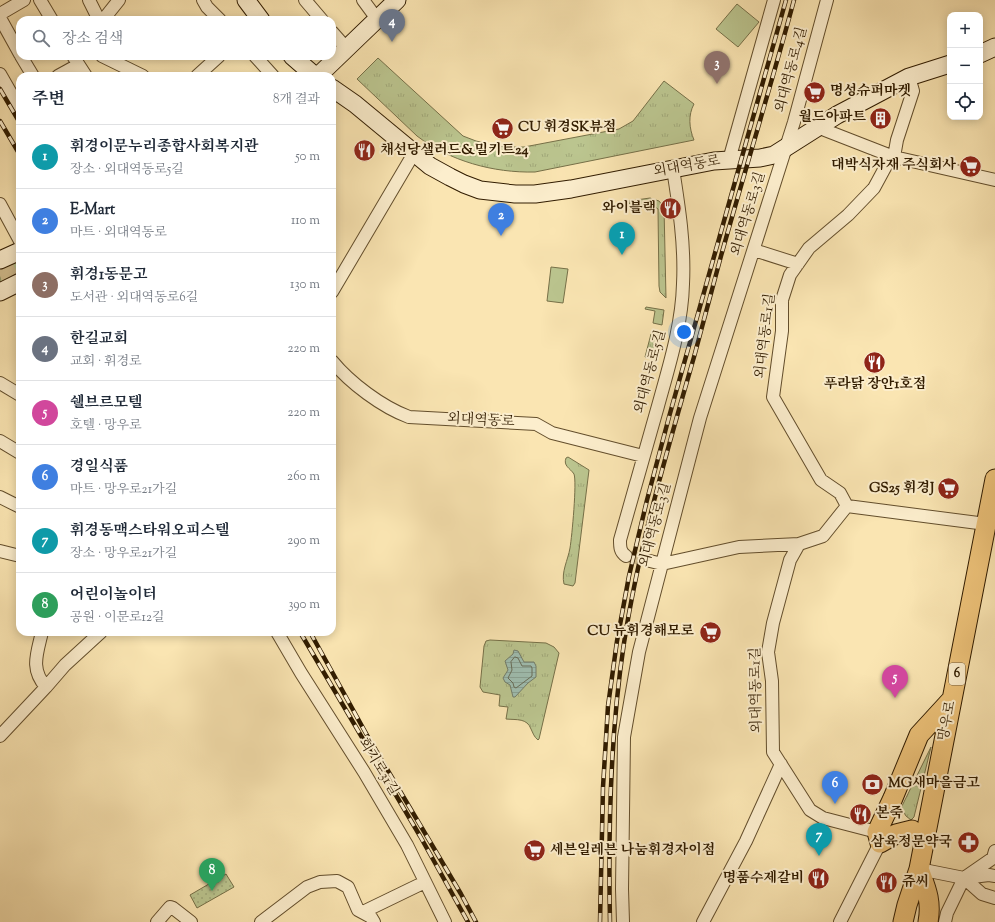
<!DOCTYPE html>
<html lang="ko">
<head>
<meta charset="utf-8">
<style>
  body { margin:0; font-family:"Sorts Mill Goudy","Noto Serif KR",serif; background:#f6f6f7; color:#1f2937 }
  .controls { position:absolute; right:12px; top:12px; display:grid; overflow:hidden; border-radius:8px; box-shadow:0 2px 10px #0003 }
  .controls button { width:36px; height:36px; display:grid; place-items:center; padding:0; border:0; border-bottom:1px solid #e0e1e3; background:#fff; color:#1f2937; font:20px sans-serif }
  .you { position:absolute; left:684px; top:332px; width:14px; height:14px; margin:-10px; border:3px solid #fff; border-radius:50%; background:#1a73e8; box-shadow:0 0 0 6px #1a73e833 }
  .badge { display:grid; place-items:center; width:26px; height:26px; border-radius:50%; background:#111827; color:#fff; font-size:13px; font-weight:700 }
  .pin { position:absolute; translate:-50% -33px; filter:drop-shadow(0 1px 2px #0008) }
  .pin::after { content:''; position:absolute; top:21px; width:14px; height:12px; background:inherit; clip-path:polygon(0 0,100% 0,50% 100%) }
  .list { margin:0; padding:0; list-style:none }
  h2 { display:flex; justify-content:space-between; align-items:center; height:52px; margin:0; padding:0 16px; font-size:17px }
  h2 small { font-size:13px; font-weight:400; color:#747a83 }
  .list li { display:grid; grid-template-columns:26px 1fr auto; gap:12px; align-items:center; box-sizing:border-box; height:64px; padding:0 16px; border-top:1px solid #e0e1e3 }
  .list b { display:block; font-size:15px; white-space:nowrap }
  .list p { margin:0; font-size:13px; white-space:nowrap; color:#747a83 }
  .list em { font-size:13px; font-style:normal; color:#747a83 }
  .icon { flex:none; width:22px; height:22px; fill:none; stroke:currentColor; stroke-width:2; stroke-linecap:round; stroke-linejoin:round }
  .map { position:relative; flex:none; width:995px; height:922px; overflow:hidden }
  .search { position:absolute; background:#fff; box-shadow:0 2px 10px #0003; left:16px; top:16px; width:320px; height:44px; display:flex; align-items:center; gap:10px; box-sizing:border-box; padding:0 14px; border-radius:12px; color:#747a83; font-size:15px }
  .panel { position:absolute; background:#fff; box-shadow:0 2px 10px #0003; left:16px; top:72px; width:320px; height:564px; border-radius:12px }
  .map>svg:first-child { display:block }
  .grass { fill:url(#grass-tufts); stroke:#767048 }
  .park { fill:url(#park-dots); stroke:#767048 }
  .garden { fill:#bbc58f; stroke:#767048 }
  .water { fill:url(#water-rules); stroke:#737d6a }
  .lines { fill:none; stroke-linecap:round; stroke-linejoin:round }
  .shore { stroke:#686d58; stroke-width:1 }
  .street-tunnel { stroke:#d2bd8e; stroke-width:12; stroke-dasharray:12 6; stroke-linecap:butt }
  .secondary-tunnel { stroke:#d2bd8e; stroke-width:17; stroke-dasharray:17 8; stroke-linecap:butt }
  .street-casing { stroke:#634e2c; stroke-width:14 }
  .secondary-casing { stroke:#311c00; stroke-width:19 }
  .primary-casing { stroke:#311c00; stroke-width:21 }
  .street { stroke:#fceecd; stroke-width:12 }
  .secondary { stroke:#fceecd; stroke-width:17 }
  .primary { stroke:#edc279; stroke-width:19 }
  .rail-casing { stroke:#311c00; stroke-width:4.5 }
  .rail { stroke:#fceecd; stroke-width:3; stroke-dasharray:9; stroke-linecap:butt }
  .labels { text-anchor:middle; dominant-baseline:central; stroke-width:4; stroke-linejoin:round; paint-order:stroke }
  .shield { fill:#fceecd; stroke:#6e5b3e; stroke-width:1 }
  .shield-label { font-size:13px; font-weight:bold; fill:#311c00 }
  .street-label { font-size:14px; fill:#311c00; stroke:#fceecd }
  .poi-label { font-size:14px; font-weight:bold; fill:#311c00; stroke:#fceecd; text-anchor:start }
</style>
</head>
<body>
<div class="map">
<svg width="995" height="922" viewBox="0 0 995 922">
  <defs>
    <pattern id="grass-tufts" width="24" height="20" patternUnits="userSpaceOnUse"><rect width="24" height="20" fill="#bbc58f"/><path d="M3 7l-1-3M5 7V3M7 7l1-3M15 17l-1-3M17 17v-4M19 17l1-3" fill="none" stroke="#a1a97a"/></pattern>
    <pattern id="park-dots" width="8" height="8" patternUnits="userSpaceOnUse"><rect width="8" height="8" fill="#bbc58f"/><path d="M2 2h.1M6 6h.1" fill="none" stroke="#a1a97a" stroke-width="1.8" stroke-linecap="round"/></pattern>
    <pattern id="water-rules" width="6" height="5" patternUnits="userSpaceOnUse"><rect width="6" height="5" fill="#9fbeb1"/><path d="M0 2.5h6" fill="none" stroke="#89a396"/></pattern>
  </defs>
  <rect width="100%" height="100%" fill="#fae5b2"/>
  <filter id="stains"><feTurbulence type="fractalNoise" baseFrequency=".005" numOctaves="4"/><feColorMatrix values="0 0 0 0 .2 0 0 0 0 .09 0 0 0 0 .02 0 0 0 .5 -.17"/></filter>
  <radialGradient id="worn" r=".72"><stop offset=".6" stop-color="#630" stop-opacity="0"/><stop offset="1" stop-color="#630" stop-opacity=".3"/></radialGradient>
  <path class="grass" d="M378 58 463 136 476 141 493 145 505 147H524L619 129 633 121 664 81 694 104C688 115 689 128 694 140L535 172C493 173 450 161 417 136L357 79Z
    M650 198 659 201 664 207 666 298 660 292 659 286 658 209 651 204 630 207 629 201Z
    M646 307 664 310 662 325 653 323 655 311 645 309Z
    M651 334 659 336 653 359 645 357Z
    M568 457 589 470 575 583 573 586 564 584C561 572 568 560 570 548 572 536 577 482 574 474 570 468 563 466 566 458Z
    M490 640 546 643 554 647 559 653 539 739 538 740C534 737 533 733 531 729 527 718 517 720 506 719L508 707 499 706 500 695 483 692 480 687 484 646 486 641Z
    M931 747 914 817 911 820 906 816 901 808Z"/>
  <path class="park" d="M16 259 20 266V274L0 284V267Z
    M226 874 234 887 197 908 190 895Z"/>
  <path class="garden" d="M737 4 759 22 738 47 716 29Z
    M551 267 568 269 563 303 547 301Z"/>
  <path class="water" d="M514 650 518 651 524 662H534L536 666V677L528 683 515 697H513L510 685 505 682 503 678 508 670 505 661 513 654Z"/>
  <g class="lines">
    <path class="shore" d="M515 657 518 658 522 666H531L532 668V676L516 688 514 687 513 683 508 678 512 670 511 662Z"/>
    <path class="street-tunnel" d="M626 556 650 561"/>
    <path class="secondary-tunnel" d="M0 276 20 266"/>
    <defs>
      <path id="street" d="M40 0 52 20
        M89 0 99 20
        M203 0 207 7 220 20
        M305 0 322 20
        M363 0 377 19
        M0 14 24 0
        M0 18 20 54
        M103 20 119 0
        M332 32 347 49
        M21 56 33 76
        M73 56 86 76
        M102 56 143 76
        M255 56 273 76
        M0 74 20 109
        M58 76 78 65
        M197 76 219 56
        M817 127 894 157 995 180
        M729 160 774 0
        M0 204 20 241
        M754 250 798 264
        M332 292 414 153
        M332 361C350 383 382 407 409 417L536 424 552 433 643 456
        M0 383 20 395
        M0 441 20 453
        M0 497 20 507
        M847 506 840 493 821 480 773 397 782 331V300L790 275 809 248 848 215 874 188 887 164 894 157 897 140 913 91 909 77
        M847 506 986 524
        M799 544 790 560 773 623 768 652 772 681 773 752 810 810 823 818 877 832
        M0 551 20 556
        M626 556C620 552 620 547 620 540 633 495 645 451 658 406 669 366 682 325 683 284 685 245 679 207 673 169
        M650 561 662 564 739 547 799 544 823 536 847 506
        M42 632C37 654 30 669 46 687
        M277 632 301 673 364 772 407 845 445 922
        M0 736 46 687 65 665 101 632
        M919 869 964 878 989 875 995 876
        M967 876 993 858 995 851
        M964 878 982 894 995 898
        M363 912 425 882
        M157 922 170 907 173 908 191 922
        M261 922 307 887 320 882 337 881 348 887 358 910 371 917 374 922
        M623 922 622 889 624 737 639 652 700 418 794 122 827 0
        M703 922 746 841 781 764
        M840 922 880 843
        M945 922 947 913 964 878"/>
      <path id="secondary" d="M246 0 261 20
        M980 54 995 47
        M292 56 315 76
        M318 76 397 0
        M332 88 355 104 430 166 450 177 464 184 480 190 515 194H535L571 189 714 161 760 158 774 155 837 115 909 77 950 64
        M0 260 20 251
        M0 292 20 282"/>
      <path id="primary" d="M912 830 896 834 880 843 877 832 893 798 919 735 952 699
        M919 869C926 888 932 901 928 922
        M903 922 907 905 919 869 995 479"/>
    </defs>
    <use href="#street" class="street-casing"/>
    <use href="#secondary" class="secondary-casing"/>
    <use href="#primary" class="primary-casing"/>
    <use href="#street" class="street"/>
    <use href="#secondary" class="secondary"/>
    <use href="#primary" class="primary"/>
    <defs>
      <path id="rail" d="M0 89 20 123
        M0 121 20 155
        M300 632 420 836 468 922
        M310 632 368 737 461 894 476 922
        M600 922 603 787 608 706 617 641 629 576 647 500 669 417 786 0
        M610 922C608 829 610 735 624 643 639 546 667 451 694 357 703 323 712 289 721 256 745 170 771 86 794 0"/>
    </defs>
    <use href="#rail" class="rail-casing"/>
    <use href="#rail" class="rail"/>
  </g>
  <defs>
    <symbol id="supermarket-disc" viewBox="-11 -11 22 22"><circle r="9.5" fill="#8f2418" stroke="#fceecd"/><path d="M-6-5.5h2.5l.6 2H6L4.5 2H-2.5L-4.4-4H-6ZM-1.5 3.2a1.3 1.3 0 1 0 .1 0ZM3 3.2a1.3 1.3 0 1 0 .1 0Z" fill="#fff"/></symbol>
    <symbol id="building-disc" viewBox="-11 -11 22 22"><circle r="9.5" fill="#8f2418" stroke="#fceecd"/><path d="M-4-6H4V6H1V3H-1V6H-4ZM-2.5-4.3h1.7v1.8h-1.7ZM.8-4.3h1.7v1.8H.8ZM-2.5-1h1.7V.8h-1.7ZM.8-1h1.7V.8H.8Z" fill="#fff"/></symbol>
    <symbol id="restaurant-disc" viewBox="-11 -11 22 22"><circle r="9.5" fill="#8f2418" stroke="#fceecd"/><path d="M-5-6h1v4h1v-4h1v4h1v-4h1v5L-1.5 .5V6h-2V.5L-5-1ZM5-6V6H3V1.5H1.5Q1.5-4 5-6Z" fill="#fff"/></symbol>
    <symbol id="bank-disc" viewBox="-11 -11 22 22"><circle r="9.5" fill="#8f2418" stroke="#fceecd"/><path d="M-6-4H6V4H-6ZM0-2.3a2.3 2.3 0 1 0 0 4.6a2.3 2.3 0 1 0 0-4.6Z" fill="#fff"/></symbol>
    <symbol id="pharmacy-disc" viewBox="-11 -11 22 22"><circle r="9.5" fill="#8f2418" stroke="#fceecd"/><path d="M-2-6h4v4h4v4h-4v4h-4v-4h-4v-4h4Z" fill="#fff"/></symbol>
  </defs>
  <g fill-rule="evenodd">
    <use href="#supermarket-disc" x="802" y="80" width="25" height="25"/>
    <use href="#building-disc" x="868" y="106" width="25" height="25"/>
    <use href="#supermarket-disc" x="490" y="116" width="25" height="25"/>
    <use href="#restaurant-disc" x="352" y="138" width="25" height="25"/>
    <use href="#supermarket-disc" x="958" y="154" width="25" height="25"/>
    <use href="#restaurant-disc" x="658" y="196" width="25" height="25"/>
    <use href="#restaurant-disc" x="862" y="350" width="25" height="25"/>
    <use href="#supermarket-disc" x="936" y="476" width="25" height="25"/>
    <use href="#supermarket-disc" x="698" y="620" width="25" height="25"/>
    <use href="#bank-disc" x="860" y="772" width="25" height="25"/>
    <use href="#restaurant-disc" x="848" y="802" width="25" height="25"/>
    <use href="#pharmacy-disc" x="956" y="830" width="25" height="25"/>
    <use href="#supermarket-disc" x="522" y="838" width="25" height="25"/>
    <use href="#restaurant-disc" x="806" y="866" width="25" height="25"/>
    <use href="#restaurant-disc" x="874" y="870" width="25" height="25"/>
  </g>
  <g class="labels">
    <rect class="shield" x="949" y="663" width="16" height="22" rx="3"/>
    <g class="shield-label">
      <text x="957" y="674">6</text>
    </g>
    <g class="street-label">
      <text transform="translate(792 70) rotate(-75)">외대역동로4길</text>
      <text transform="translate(687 167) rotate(-10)">외대역동로</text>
      <text transform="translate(749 214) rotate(-73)">외대역동로3길</text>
      <text transform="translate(766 336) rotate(-83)">외대역동로1길</text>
      <text transform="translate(651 372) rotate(-75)">외대역동로5길</text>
      <text transform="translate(481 421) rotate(3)">외대역동로</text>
      <text transform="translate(656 525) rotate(-75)">외대역동로3길</text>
      <text transform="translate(757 690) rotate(-91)">외대역동로1길</text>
      <text transform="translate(948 721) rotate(-79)">망우로</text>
      <text transform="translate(378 767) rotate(59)">회기로31길</text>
    </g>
    <g class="poi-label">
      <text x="830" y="92">명성슈퍼마켓</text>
      <text x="866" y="118" text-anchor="end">월드아파트</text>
      <text x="518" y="128">CU 휘경SK뷰점</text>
      <text x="380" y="151">채선당샐러드&amp;밀키트24</text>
      <text x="956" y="166" text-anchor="end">대박식자재 주식회사</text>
      <text x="656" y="209" text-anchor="end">와이블랙</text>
      <text x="875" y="385" text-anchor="middle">푸라닭 장안1호점</text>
      <text x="934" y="489" text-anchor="end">GS25 휘경J</text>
      <text x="694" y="632" text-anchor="end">CU 뉴휘경해모로</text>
      <text x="888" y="784">MG새마을금고</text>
      <text x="876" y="814">본죽</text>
      <text x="952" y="843" text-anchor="end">삼육정문약국</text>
      <text x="550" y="851">세븐일레븐 나눔휘경자이점</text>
      <text x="804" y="879" text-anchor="end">명품수제갈비</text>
      <text x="902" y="883">쥬씨</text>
    </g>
  </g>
  <rect width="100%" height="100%" filter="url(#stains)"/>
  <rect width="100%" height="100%" fill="url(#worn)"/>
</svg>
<div class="controls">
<button>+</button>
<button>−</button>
<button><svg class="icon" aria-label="locate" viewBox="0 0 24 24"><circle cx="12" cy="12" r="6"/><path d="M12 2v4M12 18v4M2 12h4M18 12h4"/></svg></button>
</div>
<div class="you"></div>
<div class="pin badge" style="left:622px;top:255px;background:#0f9aa8">1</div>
<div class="pin badge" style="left:501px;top:236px;background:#3f7fe0">2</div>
<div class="pin badge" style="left:717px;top:84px;background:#8d6e63">3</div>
<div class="pin badge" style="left:392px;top:42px;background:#6b7280">4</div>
<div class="pin badge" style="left:895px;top:698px;background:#d1479c">5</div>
<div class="pin badge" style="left:835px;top:804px;background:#3f7fe0">6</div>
<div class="pin badge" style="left:819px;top:856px;background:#0f9aa8">7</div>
<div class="pin badge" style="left:212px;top:891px;background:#2e9e5b">8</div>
<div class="search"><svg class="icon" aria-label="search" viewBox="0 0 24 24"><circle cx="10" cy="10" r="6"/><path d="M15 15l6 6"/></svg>장소 검색</div>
<section class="panel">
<h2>주변<small>8개 결과</small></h2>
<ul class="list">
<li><span class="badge" style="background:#0f9aa8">1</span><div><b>휘경이문누리종합사회복지관</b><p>장소 · 외대역동로5길</p></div><em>50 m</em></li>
<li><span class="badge" style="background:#3f7fe0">2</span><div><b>E-Mart</b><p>마트 · 외대역동로</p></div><em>110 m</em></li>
<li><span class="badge" style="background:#8d6e63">3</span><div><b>휘경1동문고</b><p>도서관 · 외대역동로6길</p></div><em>130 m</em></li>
<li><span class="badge" style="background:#6b7280">4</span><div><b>한길교회</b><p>교회 · 휘경로</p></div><em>220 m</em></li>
<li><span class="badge" style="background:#d1479c">5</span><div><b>쉘브르모텔</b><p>호텔 · 망우로</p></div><em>220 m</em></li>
<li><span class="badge" style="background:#3f7fe0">6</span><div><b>경일식품</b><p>마트 · 망우로21가길</p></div><em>260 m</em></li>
<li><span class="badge" style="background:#0f9aa8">7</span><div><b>휘경동맥스타워오피스텔</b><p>장소 · 망우로21가길</p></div><em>290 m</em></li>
<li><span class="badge" style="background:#2e9e5b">8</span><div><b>어린이놀이터</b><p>공원 · 이문로12길</p></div><em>390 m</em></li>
</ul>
</section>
</div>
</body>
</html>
